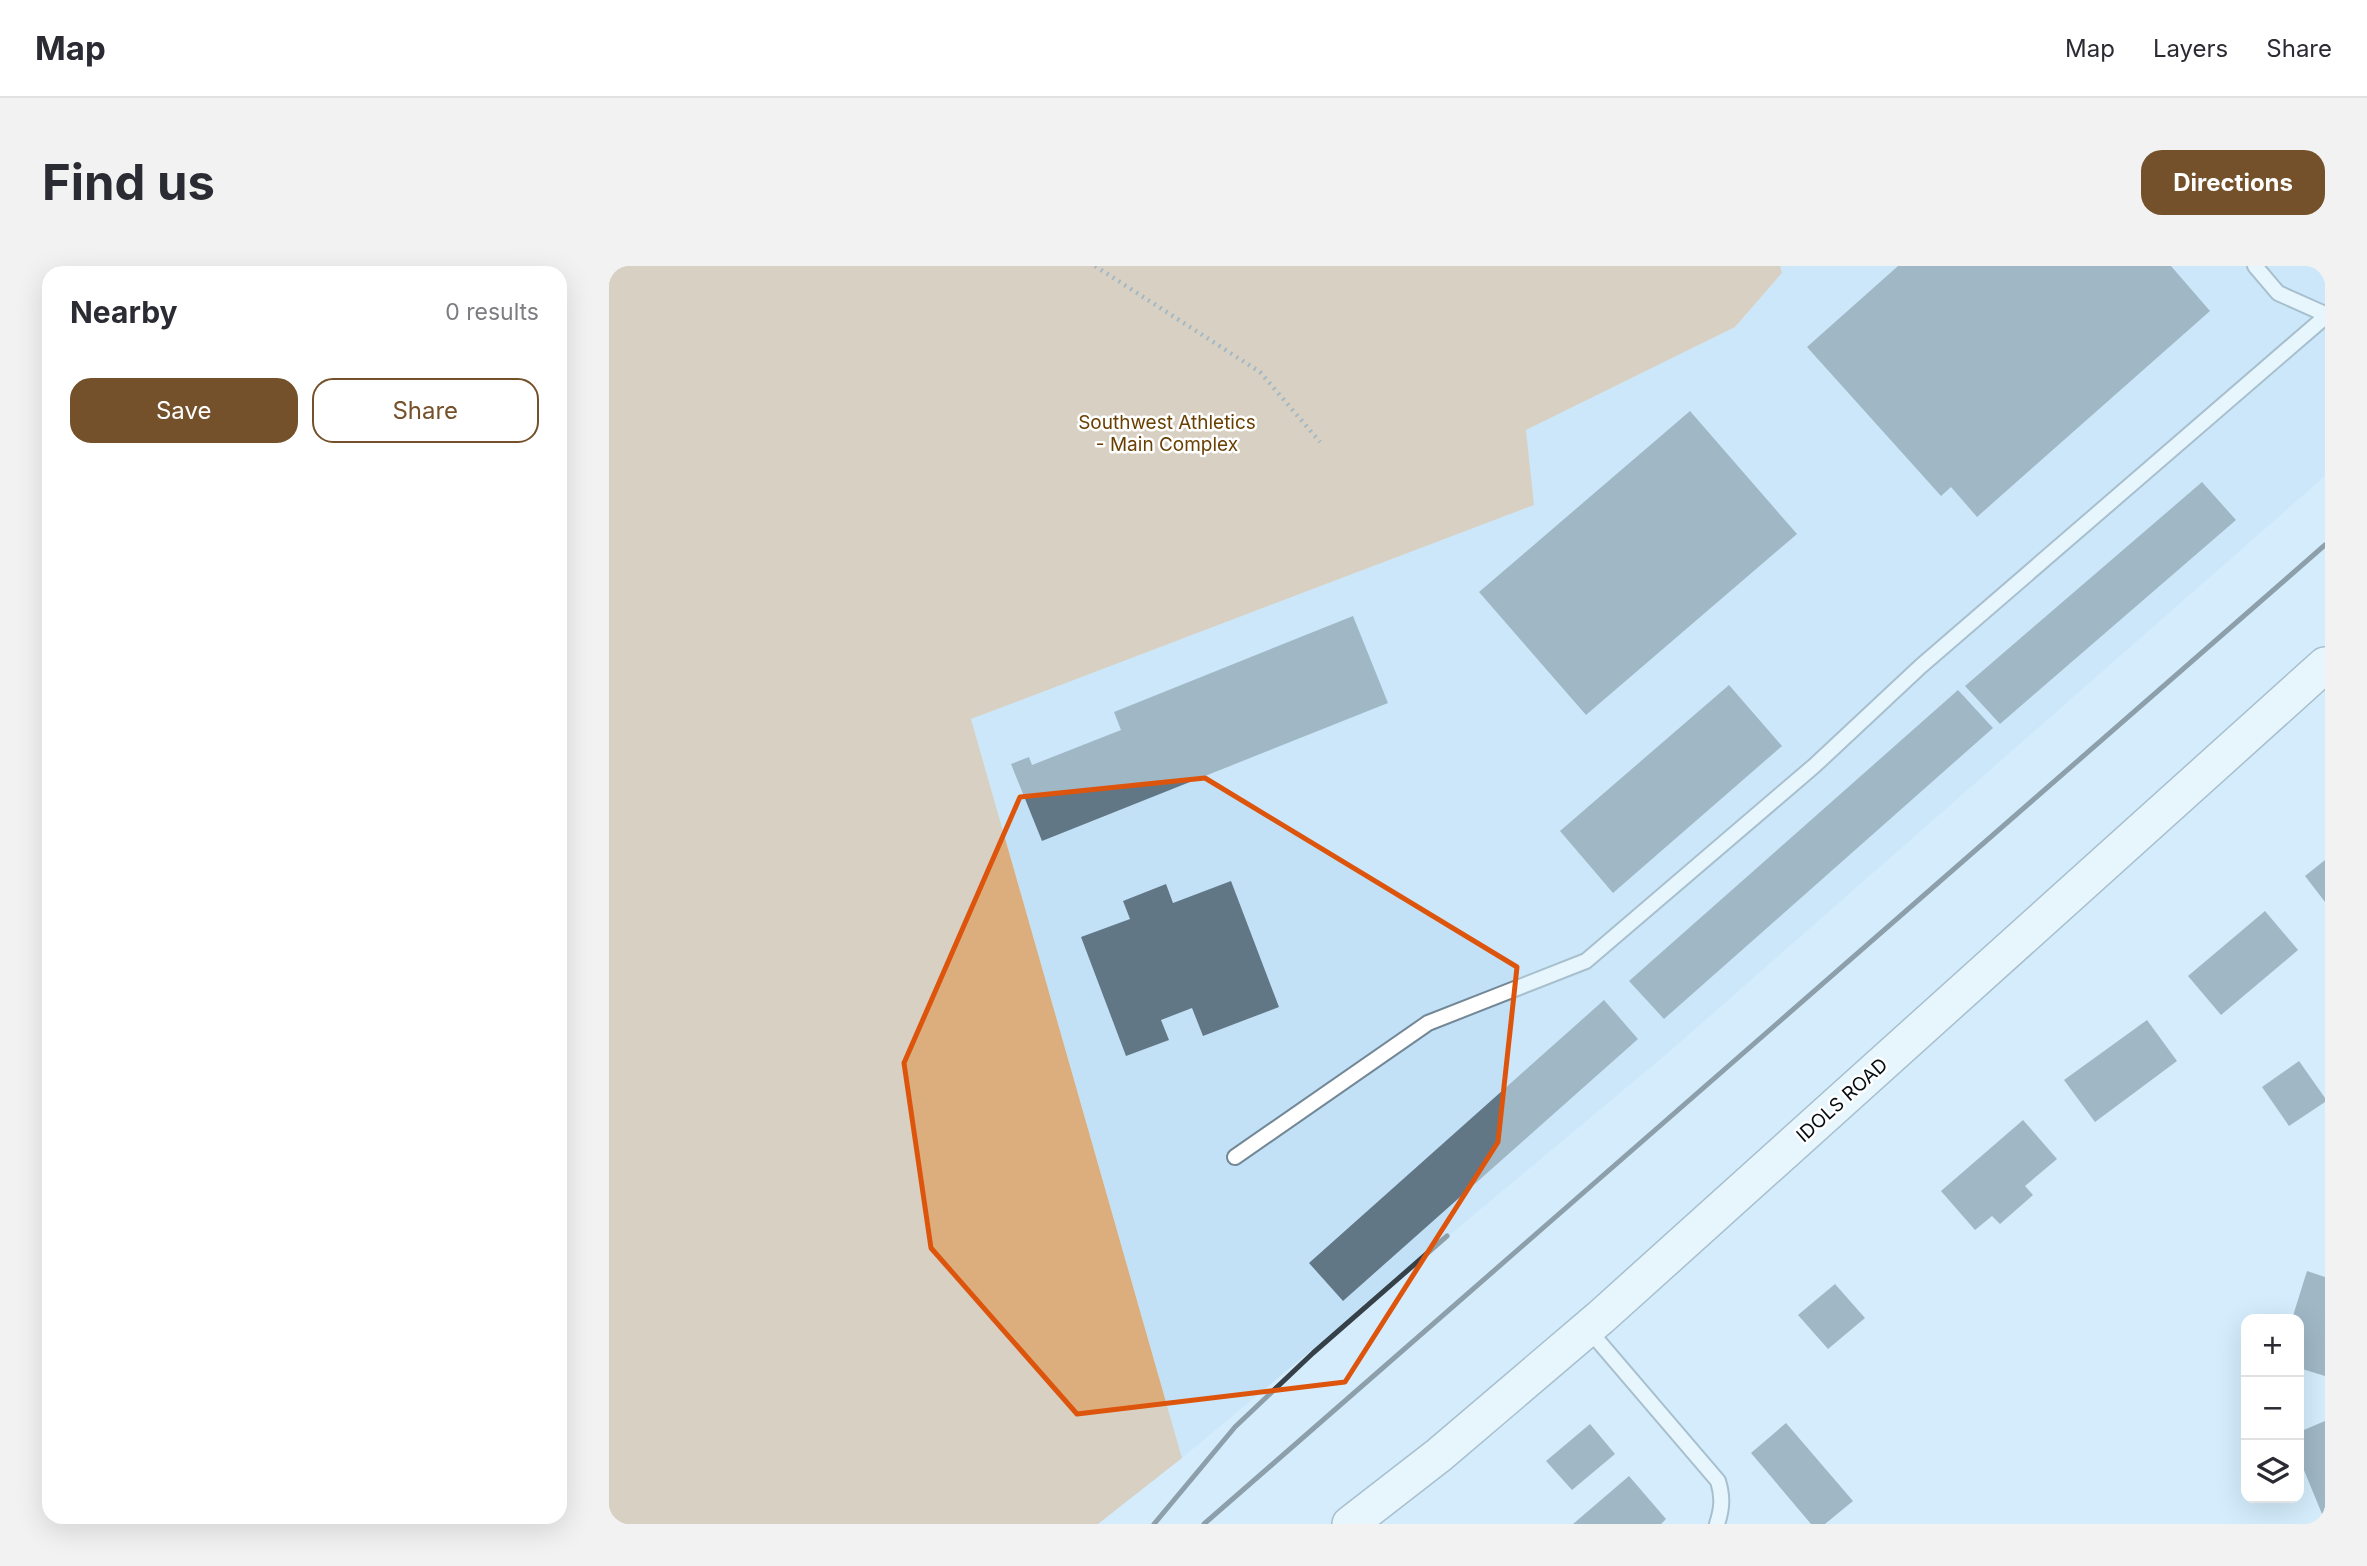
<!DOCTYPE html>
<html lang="en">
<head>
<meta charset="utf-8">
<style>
  body { margin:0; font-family:Inter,sans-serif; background:#f2f2f3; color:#2b2b33 }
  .controls { position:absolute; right:21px; bottom:21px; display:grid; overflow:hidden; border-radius:14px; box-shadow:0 7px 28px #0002 }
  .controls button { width:63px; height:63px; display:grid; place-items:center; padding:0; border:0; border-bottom:2px solid #e1e1e2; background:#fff; color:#2b2b33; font:35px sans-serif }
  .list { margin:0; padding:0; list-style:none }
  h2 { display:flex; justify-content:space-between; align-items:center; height:91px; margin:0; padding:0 28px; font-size:30px }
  h2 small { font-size:23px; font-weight:400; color:#7c7c81 }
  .actions { display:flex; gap:14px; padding:21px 28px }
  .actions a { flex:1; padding:16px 0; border:2px solid #74512a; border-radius:21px; text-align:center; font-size:24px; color:#74512a }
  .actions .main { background:#74512a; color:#fff }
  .icon { flex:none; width:38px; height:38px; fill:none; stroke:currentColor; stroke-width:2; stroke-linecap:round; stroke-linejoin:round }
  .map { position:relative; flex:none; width:1716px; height:1258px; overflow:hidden; border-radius:21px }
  header { display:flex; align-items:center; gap:42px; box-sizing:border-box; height:98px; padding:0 35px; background:#fff; border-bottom:2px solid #e1e1e2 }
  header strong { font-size:33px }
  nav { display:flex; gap:38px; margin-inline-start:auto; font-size:24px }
  .intro { display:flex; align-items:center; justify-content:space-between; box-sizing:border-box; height:168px; padding:0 42px }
  h1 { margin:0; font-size:49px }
  .button { padding:18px 32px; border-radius:21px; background:#74512a; color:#fff; font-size:24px; font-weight:700 }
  main { display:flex; gap:42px; padding:0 42px }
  aside { flex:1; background:#fff; border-radius:21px; box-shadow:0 7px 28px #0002 }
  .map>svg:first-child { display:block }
  .built { fill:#c3e1f6 }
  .green { fill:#ddae7d }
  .building { fill:#627786 }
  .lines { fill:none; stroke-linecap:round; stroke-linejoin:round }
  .service-casing { stroke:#738897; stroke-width:18 }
  .tertiary-casing { stroke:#738897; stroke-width:38 }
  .path { stroke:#697984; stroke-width:4.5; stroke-dasharray:2 5; stroke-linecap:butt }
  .service { stroke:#fff; stroke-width:14 }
  .tertiary { stroke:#fff; stroke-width:35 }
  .rail { stroke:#354048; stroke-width:5 }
  .marked { fill:none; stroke:#dd550c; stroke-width:5; stroke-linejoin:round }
  .labels { text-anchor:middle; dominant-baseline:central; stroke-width:5; stroke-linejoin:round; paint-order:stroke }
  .park-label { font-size:19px; fill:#6a3f02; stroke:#fff }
  .street-label { font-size:19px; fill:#050c12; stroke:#fff }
</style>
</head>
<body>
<header>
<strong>Map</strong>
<nav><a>Map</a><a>Layers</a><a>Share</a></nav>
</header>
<div class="intro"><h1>Find us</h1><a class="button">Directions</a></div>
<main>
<aside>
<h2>Nearby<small>0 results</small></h2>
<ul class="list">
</ul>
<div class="actions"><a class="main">Save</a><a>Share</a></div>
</aside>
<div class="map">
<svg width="1716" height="1258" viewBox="0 0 1716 1258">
  <rect width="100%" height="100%" fill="#d4ecfc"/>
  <path class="built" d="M1171 0H1716V210L1060 786 573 1192 362 453 924 239 917 164 1126 61 1172 8Z"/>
  <path class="green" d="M0 0H1171L1173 7 1126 61 917 164 925 239 362 453 573 1192 489 1258H0Z"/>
  <path class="building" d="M1289 0H1562L1601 45 1368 251 1342 221 1332 230 1198 81Z
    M1081 145 1188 268 977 449 870 326Z
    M1593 216 1627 254 1391 458 1356 420Z
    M744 350 779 437 433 575 402 498 420 491 423 499 512 464 505 446Z
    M1120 419 1173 480 1004 627 951 565Z
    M1349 424 1384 462 1055 753 1020 715Z
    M1716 594V636L1696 610Z
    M622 615 670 741 594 770 583 742 552 754 560 774 517 790 472 671 521 653 514 635 557 618 564 637Z
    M1656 645 1689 684 1612 749 1579 710Z
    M995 734 1029 773 734 1035 700 997Z
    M1538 754 1568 795 1486 856 1455 814Z
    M1690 795 1716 832V836L1680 860 1653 821Z
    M1414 854 1448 893 1416 920 1424 929 1391 958 1383 950 1366 964 1332 925Z
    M1698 1005 1716 1011V1110L1690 1102V1053H1683Z
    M1226 1018 1256 1052 1219 1083 1189 1049Z
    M1716 1155V1247L1713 1248 1690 1192V1166Z
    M1177 1157 1244 1235 1216 1258H1202L1142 1187Z
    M981 1158 1006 1188 963 1224 937 1195Z
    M1020 1210 1057 1253 1052 1258H964Z"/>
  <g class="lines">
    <defs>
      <path id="service" d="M1646 0 1669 27 1716 48
        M626 891 819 757 977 695 1205 500 1312 400 1716 51
        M979 1063 1109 1215C1114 1231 1113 1243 1108 1258"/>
      <path id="tertiary" d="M741 1258 830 1189 992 1051 1716 399"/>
    </defs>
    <use href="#service" class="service-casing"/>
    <use href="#tertiary" class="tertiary-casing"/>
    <path class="path" d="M486 0 651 106 711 176"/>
    <use href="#service" class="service"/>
    <use href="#tertiary" class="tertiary"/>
    <path class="rail" d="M545 1258 626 1161 704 1087 838 970
      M595 1258 1716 279"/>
  </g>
  <path d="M0 0H1716V1258H0ZM596 512 908 701 889 876 736 1116 468 1148 322 982 295 797 411 531Z" fill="#d4ecfc" fill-opacity=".55" fill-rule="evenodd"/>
  <path class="marked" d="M596 512 908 701 889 876 736 1116 468 1148 322 982 295 797 411 531Z"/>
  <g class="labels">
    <g class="park-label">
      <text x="558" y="156">Southwest Athletics<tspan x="558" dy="22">- Main Complex</tspan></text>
    </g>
    <g class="street-label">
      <text transform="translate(1233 834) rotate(-42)">IDOLS ROAD</text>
    </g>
  </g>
</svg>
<div class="controls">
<button>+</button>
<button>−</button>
<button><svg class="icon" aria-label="layers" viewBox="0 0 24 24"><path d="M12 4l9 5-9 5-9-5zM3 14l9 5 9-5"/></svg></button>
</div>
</div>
</main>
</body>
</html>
